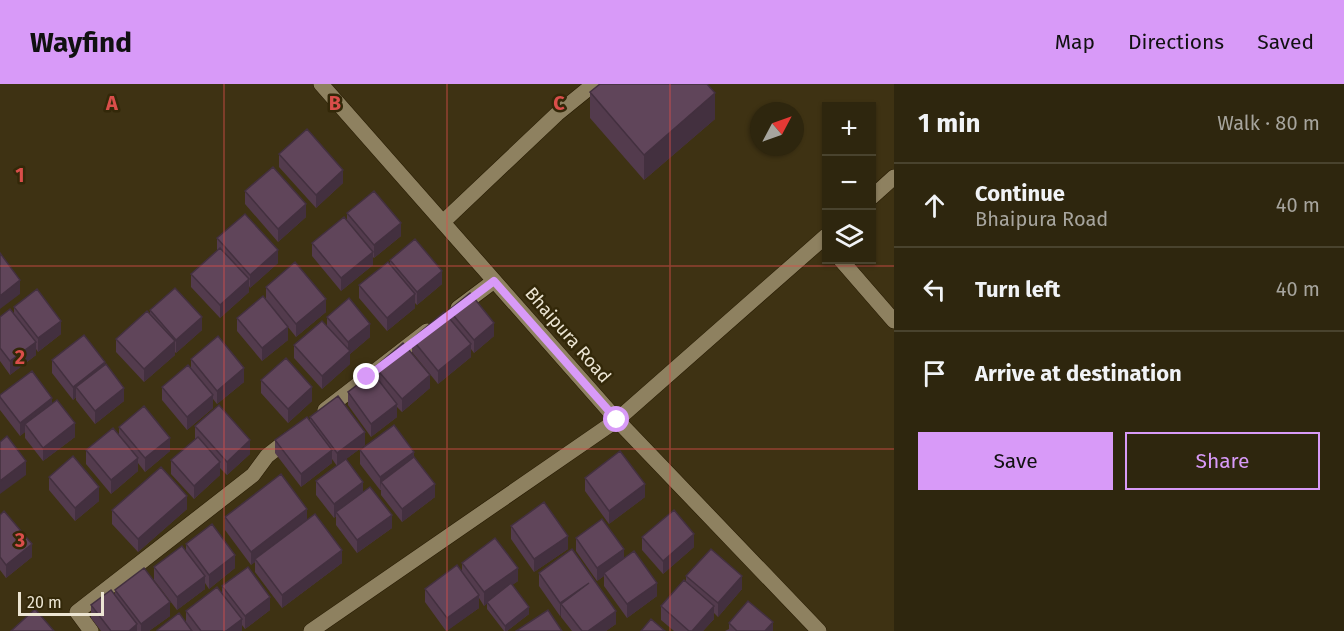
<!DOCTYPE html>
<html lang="en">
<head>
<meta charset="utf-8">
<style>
  body { margin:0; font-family:"Fira Sans",sans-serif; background:#3a321c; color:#f1f3f6 }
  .controls { position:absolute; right:18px; top:18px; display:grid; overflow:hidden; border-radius:0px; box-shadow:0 2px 4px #0004 }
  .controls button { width:54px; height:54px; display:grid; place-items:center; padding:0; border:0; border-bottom:2px solid #49432e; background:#2e260e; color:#f1f3f6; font:30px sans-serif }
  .compass { position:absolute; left:750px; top:18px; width:54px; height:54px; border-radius:50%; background:#2e260e; box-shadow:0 2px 4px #0004; rotate:49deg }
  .scale { position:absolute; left:18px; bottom:15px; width:86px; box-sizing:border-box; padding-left:6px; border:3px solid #ece5d3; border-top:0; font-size:16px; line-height:21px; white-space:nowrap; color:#ece5d3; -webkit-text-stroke:4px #332809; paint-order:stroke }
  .stop { position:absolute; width:18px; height:18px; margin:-14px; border:4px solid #d89af8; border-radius:50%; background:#fff }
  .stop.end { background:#d89af8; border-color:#fff; box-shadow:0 2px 6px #0008 }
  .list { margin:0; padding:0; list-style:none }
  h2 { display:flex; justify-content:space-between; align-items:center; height:78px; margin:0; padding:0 24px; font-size:26px }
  h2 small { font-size:20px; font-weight:400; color:#a7a59e }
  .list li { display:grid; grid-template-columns:39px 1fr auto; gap:18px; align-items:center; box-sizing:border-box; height:84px; padding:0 24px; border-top:2px solid #49432e }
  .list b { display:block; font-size:22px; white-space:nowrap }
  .list p { margin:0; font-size:20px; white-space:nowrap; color:#a7a59e }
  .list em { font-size:20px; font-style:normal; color:#a7a59e }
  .actions { display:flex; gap:12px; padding:18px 24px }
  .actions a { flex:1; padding:14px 0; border:2px solid #d89af8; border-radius:0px; text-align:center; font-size:21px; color:#d89af8 }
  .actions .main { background:#d89af8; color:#111 }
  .icon { flex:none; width:33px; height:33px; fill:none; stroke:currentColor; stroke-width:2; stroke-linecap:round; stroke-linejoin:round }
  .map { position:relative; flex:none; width:894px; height:547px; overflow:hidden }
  header { display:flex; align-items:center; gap:36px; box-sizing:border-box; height:84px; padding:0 30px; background:#d89af8; color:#111 }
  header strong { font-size:28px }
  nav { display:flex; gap:33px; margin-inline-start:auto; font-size:21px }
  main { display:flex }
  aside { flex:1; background:#2e260e }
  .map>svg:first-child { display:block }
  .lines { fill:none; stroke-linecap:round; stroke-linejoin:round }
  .street-casing { stroke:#251900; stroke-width:16 }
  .secondary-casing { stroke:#251900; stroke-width:16 }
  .street { stroke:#8e8160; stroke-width:15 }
  .secondary { stroke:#8e8160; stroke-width:15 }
  .wall { fill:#533b4d }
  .shaded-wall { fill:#43303f }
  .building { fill:#60455a; stroke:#43303f; stroke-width:1.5 }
  .route { stroke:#d89af8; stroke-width:8 }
  .grid { fill:none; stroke:#da4e4a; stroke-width:1.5; stroke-opacity:0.55 }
  .labels { text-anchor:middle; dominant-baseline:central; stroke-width:5; stroke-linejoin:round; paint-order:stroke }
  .street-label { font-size:18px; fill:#ece5d3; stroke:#332809 }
  .grid-label { font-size:20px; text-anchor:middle; font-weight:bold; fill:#da4e4a; stroke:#332809; stroke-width:5; stroke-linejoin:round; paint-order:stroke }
</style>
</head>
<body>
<header>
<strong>Wayfind</strong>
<nav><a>Map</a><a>Directions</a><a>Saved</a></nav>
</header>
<main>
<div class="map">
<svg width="894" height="547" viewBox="0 0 894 547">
  <rect width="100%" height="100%" fill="#3e3213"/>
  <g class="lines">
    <defs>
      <path id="street" d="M443 138 557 30 594 0
        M841 176 894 237
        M458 224 494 197
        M325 326 427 247
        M91 547 77 528 253 391 267 372 290 354"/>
      <path id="secondary" d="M321 0 617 336 819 547
        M872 113 894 93
        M311 547 617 336 826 152"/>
    </defs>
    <use href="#street" class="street-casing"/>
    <use href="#secondary" class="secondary-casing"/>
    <use href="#street" class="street"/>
    <use href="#secondary" class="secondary"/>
  </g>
  <path class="wall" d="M590 8 715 35 644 96 590 34Z
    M279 70 343 99 316 124 279 83Z
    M245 107 306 133 278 158 245 120Z
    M347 129 401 152 374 174 373 173V181L341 207 312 172V159L347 137Z
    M217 154 278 179 250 204 249 202V208L220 234 191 203V190L217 167Z
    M390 176 442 200 417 221 415 219V224L387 247 359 214V201L390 180Z
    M266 203 326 228 296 253 288 243V256L262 277 237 247V234L266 216Z
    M14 223 61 250 38 268 36 265V271L10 291 0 277V233L14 230Z
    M150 226 202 246 176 269 175 268V271L144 298 116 268V255L150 230Z
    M449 226 494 252 474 269 471 265V273L438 300 412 268V255L449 234Z
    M327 233 370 253 350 270V280L322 305 294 274V261L327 242Z
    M191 275 244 298 217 320 213 315V324L187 346 162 316V303L191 284Z
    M52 276 105 281 124 317 95 340 76 316V313L73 316 52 289Z
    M375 283 430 304 402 328 397 323V333L371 353 348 321V308L375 291Z
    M261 296 312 317 288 339 261 309Z
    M0 311 52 319 75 353 43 377 25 354V348L20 352 0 326Z
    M310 333 365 361 346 375 363 408 392 444 357 469 336 441V432L334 434 316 411V397L337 382 332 375V379L301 403 275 369V356L310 337Z
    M195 342 250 370 227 391 220 384V391L194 415 171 390V376L195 355Z
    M119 343 170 367 145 388 138 379V387L111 410 86 380V366L119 350Z
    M360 366 414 374 435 413 402 438 381 411V406H380L360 380Z
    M49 393 99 417 75 437 49 406Z
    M585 394 645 413 609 440 585 407Z
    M187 425 138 468 112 440V426Z
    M0 431 32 473 6 494 0 486Z
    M225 433 307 436 342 479 282 524 255 488V478L251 481 225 446Z
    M511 442 568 465 534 488 511 455Z
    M642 453 694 463 663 490 642 466Z
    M576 454 624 475 657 512 627 534 604 502V492L597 497 576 467Z
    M186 460 235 484 209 505 205 499V505L177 526 154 496V483L186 466Z
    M462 479 518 497 512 501 529 530 507 547H504L487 525V519L484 522 479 514V524L446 547 425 518V505L462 488Z
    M539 489 616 540 606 547H572L561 533V531L560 532 539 502Z
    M686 492 742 505 718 533 714 529V535L703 547H674L661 536V522L686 498Z
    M222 502 270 526 245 545 242 541V547H157L186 539V527L222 509Z
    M115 506 170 532 149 547H101L91 534V521L115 511Z
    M729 539 773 547H725L729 545Z"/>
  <path class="shaded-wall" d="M715 9V35L644 96V71Z
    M343 86V99L316 124V111Z
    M306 120V133L278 158V145Z
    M401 139V152L374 174V161Z
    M278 166V179L250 204V191Z
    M373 168V181L341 207V194Z
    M442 187V200L417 221V208Z
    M249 195V208L220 234V221Z
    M20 196V210L0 225V212Z
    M415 210V224L387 247V234Z
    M326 215V228L296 253V240Z
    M202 233V246L176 269V256Z
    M61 237V250L38 268V254Z
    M494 239V252L474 269V256Z
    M370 240V253L350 270V280L322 305V292L348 268V258Z
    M288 243V256L262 277V264Z
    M175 257V271L144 298V285Z
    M36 258V271L10 291V277Z
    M471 260V273L438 300V287Z
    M105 278V292L76 303V313L73 316V303Z
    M244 284V298L217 320V307Z
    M430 291V304L402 328V315Z
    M312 303V317L288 339V325Z
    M124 304V317L95 340V327Z
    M213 311V324L187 346V333Z
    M52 314V327L25 340V348L20 352V339Z
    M397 320V333L371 353V340Z
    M75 339V353L43 377V364Z
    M365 348V361L337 382V369Z
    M170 354V367L145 388V374Z
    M250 356V370L227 391V378Z
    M332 366V379L301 403V390Z
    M414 368V381L381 398 380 406V393Z
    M138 374V387L111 410V396Z
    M26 377V391L0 410V397Z
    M220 378V391L194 415V402Z
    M363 398V411L336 428V432L334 434V420Z
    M435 400V413L402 438V425Z
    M645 400V413L609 440V427Z
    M99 403V417L75 437V424Z
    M187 412V425L138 468V455Z
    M307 425V438L255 475V478L251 481V468Z
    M392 431V444L357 469V456Z
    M694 450V463L663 490V477Z
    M568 452V465L534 488V475Z
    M32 460V473L6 494V481Z
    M624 465V478L604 489V492L597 497V484Z
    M342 466V479L282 524V511Z
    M235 471V484L209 505V491Z
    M518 484V497L484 522V508Z
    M205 492V505L177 526V513Z
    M742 492V505L718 533V519Z
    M589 499 561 520V531L560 532V519Z
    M657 499V512L627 534V520Z
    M479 511V524L447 547V534Z
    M270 513V526L245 545V532Z
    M170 518V532L149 547H141V540Z
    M714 522V535L703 547H692Z
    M529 523V530L507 547H505V542Z
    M616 527V540L606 547H588Z
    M242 535V547H226Z
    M773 538V547H765Z
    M137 540V547H129Z"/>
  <path class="building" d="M600 0H707L715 9 644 71 590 8Z
    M307 45 343 86 316 111 279 70Z
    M273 83 306 120 278 145 245 107Z
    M374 107 401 139 374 161 347 129Z
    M245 130 278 166 250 191 217 154Z
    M344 133 373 168 341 194 312 159Z
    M415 155 442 187 417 208 390 176Z
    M220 164 249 195 220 221 191 190Z
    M0 169 20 196 0 212Z
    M295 178 326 215 296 240 266 203Z
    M388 178 415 210 387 234 359 201Z
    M175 204 202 233 176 256 150 226Z
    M37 205 61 237 38 254 14 223Z
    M470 209 494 239 474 256 449 226Z
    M263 212 288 243 262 264 237 234Z
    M349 214 370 240 348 258 327 233Z
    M10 225 36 258 10 277 0 264V233Z
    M147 227 175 257 144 285 116 255Z
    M444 228 471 260 438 287 412 255Z
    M322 237 350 267 322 292 294 261Z
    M84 251 105 278 73 303 52 276Z
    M218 252 244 284 217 307 191 275Z
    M403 259 430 291 402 315 375 283Z
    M286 274 312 303 288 325 261 296Z
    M106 280 124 304 95 327 76 303Z
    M188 281 213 311 187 333 162 303Z
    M32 287 52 314 20 339 0 313V311Z
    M373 289 397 320 371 340 348 308Z
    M338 312 365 348 337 369 310 333Z
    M57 316 75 339 43 364 25 340Z
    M219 321 250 356 227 378 195 342Z
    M144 322 170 354 145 374 119 343Z
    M307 333 332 366 301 390 275 356Z
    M394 341 414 368 380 393 360 366Z
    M113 344 138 374 111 396 86 366Z
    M7 352 26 377 0 397V358Z
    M198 353 220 378 194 402 171 376Z
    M620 367 645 400 609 427 585 394Z
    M73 372 99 403 75 424 49 393Z
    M414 373 435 400 402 425 381 398Z
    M346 375 363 398 334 420 316 397Z
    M161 383 187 412 138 455 112 426Z
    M281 390 307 425 251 468 225 433Z
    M370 403 392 431 357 456 336 428Z
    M544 418 568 452 534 475 511 442Z
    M674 426 694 450 663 477 642 453Z
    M4 427 32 460 6 481 0 473V431Z
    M315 430 342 466 282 511 255 475Z
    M602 435 624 465 597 484 576 454Z
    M212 440 235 471 209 491 186 460Z
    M495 454 518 484 484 508 462 479Z
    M182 462 205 492 177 513 154 483Z
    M572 465 616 527 588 547H582L561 520 589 499 560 519 539 489Z
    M711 465 742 492 718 519 686 492Z
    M634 467 657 499 627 520 604 489Z
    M457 481 479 511 447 534 425 505Z
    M248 483 270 513 245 532 222 502Z
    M144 484 170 518 141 540 115 506Z
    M684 496 714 522 692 547H689L661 522Z
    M511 499 529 523 505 542 487 518Z
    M217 503 242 535 226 547H201L186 527Z
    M111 506 137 540 129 547H111L91 521Z
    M748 517 773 538 765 547H737L729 539Z
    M35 525 54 547H11Z
    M548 526 562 547H516Z
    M179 529 192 547H157V546Z
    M651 535 665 547H641Z"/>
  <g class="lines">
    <path class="route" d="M367 293 494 197 617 336"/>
  </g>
  <path class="grid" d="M224 0V547M447 0V547M670 0V547M0 182H894M0 365H894"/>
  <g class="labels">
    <g class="street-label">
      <text transform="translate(568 251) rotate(49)">Bhaipura Road</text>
    </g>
  </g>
  <g class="grid-label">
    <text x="112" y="26">A</text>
    <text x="335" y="26">B</text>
    <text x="559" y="26">C</text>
    <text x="20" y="98">1</text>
    <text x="20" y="280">2</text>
    <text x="20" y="463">3</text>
  </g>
</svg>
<div class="controls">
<button>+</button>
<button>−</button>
<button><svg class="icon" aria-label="layers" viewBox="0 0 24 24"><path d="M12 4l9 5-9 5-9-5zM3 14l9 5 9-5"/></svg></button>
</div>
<svg class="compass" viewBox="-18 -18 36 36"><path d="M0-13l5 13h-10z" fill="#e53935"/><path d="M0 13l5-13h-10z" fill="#a7a59e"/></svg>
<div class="scale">20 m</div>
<div class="stop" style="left:617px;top:336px"></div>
<div class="stop end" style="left:367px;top:293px"></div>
</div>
<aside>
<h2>1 min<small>Walk · 80 m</small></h2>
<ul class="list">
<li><svg class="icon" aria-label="ahead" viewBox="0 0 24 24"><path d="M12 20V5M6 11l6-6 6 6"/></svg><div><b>Continue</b><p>Bhaipura Road</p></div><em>40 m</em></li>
<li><svg class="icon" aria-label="left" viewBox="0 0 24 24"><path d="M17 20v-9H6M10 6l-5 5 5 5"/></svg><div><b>Turn left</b></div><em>40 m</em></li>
<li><svg class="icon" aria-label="arrive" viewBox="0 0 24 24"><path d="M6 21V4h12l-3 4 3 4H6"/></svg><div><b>Arrive at destination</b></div></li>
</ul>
<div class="actions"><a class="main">Save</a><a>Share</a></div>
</aside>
</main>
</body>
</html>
